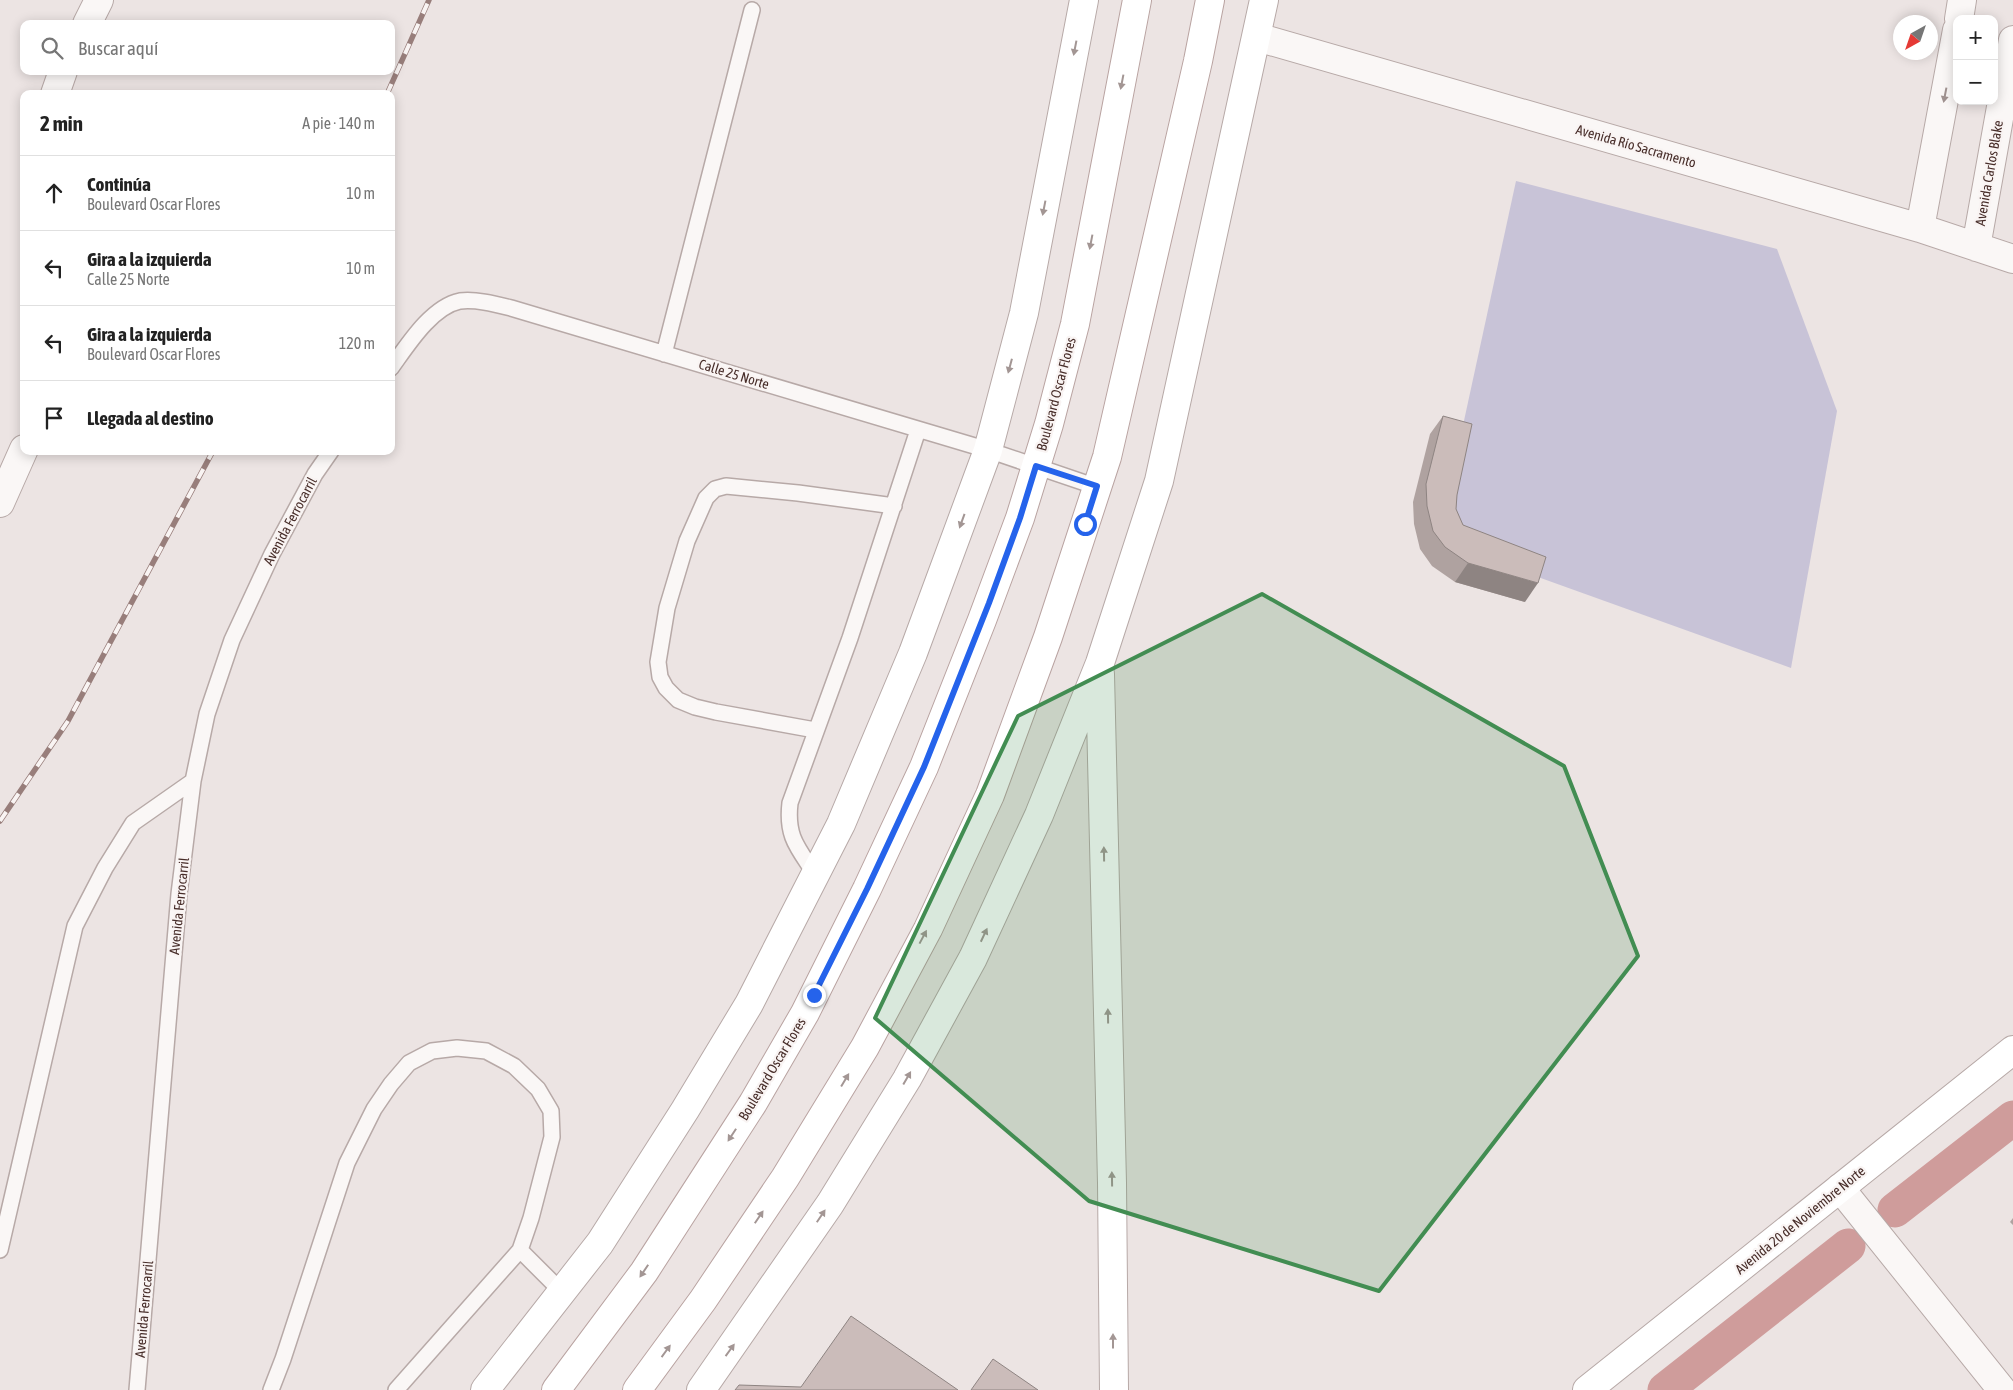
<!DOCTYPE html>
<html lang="es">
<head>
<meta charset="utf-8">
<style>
  body { margin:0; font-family:"Asap Condensed",sans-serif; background:#f2f2f2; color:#222 }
  .controls { position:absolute; right:15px; top:15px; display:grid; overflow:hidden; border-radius:10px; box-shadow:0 2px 12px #0003 }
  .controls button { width:45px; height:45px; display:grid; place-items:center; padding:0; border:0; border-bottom:1px solid #e0e0e0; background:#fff; color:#222; font:25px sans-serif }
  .compass { position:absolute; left:1893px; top:15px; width:45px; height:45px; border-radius:50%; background:#fff; box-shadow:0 2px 12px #0003; rotate:220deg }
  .stop { position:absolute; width:15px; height:15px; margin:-11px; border:4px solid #2563eb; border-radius:50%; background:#fff }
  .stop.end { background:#2563eb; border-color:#fff; box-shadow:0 1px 5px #0008 }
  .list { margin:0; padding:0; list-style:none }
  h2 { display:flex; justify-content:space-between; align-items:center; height:65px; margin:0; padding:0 20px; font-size:21px }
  h2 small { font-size:16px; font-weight:400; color:#767676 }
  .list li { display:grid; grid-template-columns:32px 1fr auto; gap:15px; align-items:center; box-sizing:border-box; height:75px; padding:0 20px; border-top:1px solid #e0e0e0 }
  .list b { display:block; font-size:19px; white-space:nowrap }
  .list p { margin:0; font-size:16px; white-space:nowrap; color:#767676 }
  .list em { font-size:16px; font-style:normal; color:#767676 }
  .icon { flex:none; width:28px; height:28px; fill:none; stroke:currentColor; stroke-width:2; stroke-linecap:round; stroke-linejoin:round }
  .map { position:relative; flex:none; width:2013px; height:1390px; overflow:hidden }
  .search { position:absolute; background:#fff; box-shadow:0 2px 12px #0003; left:20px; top:20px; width:375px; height:55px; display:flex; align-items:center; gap:12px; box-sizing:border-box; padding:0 18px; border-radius:10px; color:#767676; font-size:19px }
  .panel { position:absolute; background:#fff; box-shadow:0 2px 12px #0003; left:20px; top:90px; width:375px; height:365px; border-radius:10px }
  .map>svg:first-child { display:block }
  .green { fill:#c8c3d7 }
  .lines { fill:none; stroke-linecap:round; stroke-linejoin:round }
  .canal { stroke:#cf9c9b; stroke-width:35 }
  .service-casing { stroke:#b7a9a7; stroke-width:18 }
  .minor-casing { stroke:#b7a9a7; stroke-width:30 }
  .tertiary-casing { stroke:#b7a9a7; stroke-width:30 }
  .secondary-casing { stroke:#b7a9a7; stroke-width:30 }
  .primary-casing { stroke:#b9a3a1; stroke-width:30 }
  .service { stroke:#faf7f6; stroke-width:15 }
  .minor { stroke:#faf7f6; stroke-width:28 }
  .tertiary { stroke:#faf7f6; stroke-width:28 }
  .secondary { stroke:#fff; stroke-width:28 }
  .primary { stroke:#fff; stroke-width:28 }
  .rail-casing { stroke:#987e7b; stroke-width:5.5 }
  .rail { stroke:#f9f4f3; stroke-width:4; stroke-dasharray:11; stroke-linecap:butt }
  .wall { fill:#afa2a0 }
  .shaded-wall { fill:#8e8482 }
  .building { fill:#cbbcba; stroke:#8e8482 }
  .oneway { fill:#a39694 }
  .oneway2 { fill:#a09290 }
  .route { stroke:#2563eb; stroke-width:6 }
  .marked { fill:#428d52; fill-opacity:0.2; stroke:#428d52; stroke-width:4; stroke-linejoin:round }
  .labels { text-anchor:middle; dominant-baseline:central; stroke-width:4.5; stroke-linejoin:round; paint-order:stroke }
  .street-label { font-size:14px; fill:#472d29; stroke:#f9f4f3 }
</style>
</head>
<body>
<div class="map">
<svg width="2013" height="1390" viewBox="0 0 2013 1390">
  <rect width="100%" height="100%" fill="#ece4e3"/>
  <path class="green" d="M1516 181 1777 249 1837 411 1791 668 1466 551 1444 513Z"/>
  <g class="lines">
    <path class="canal" d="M1895 1210 2013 1118
      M1665 1390 1848 1246"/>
    <defs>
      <path id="service" d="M664 354 752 10
        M391 368C407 346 431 307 460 301 476 299 495 304 511 308L988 450 1097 487
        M815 730 716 712 695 707 678 700 666 688 660 677 658 662 667 608 687 541 706 498 715 489 726 486 798 493 894 506
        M815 874C798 848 786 837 790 803L850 638 918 430
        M0 1250 75 926 105 868 133 823 193 781
        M137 1390 179 894 193 781 207 714 232 640 272 554 315 474 331 451
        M271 1390 283 1359 347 1163 374 1109 391 1084 409 1063 432 1051 457 1048 486 1051 514 1066 538 1089 551 1111 552 1137 531 1218 520 1250 562 1292
        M396 1390 520 1250"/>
      <path id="minor" d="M87 24 99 0
        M55 94 63 71
        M0 503 24 449
        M1840 1188 2002 1390"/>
      <path id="tertiary" d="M1959 19 1962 0
        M1257 37 1920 228 2013 259
        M1920 228 1957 30
        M1976 247 2013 40"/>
      <path id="secondary" d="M1100 674 1112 1183 1114 1390
        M485 1390 600 1243 685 1110 749 1004 841 824 913 653 988 450 1024 313 1084 0
        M701 1390 830 1204 907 1079 973 958 1039 815 1100 663 1159 481 1264 0
        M1587 1390 2013 1050"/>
      <path id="primary" d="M556 1390 644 1272 753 1103 805 1013 867 889 924 767 982 620 1020 518 1049 424 1075 324 1137 0
        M637 1390 703 1300 785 1178 865 1047 928 929 990 795 1048 637 1107 457 1198 61 1210 0"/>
    </defs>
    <use href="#service" class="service-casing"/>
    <use href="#minor" class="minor-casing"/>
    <use href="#tertiary" class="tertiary-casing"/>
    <use href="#secondary" class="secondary-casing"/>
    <use href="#primary" class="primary-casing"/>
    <use href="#service" class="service"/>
    <use href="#minor" class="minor"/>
    <use href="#tertiary" class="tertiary"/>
    <use href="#secondary" class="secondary"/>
    <use href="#primary" class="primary"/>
    <defs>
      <path id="rail" d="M387 94 429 0
        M0 821 68 721 213 451"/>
    </defs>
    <use href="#rail" class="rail-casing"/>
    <use href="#rail" class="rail"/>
  </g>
  <path class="wall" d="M1443 416 1457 495 1456 509 1463 525 1525 602 1455 582 1432 566 1420 549 1414 524 1413 502 1430 434Z
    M2013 1218V1225L2010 1222Z"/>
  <path class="shaded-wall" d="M1468 563 1538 583 1525 602 1455 582Z"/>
  <path class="building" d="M1443 416 1472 424 1457 495 1456 509 1463 525 1546 557 1538 583 1468 563 1445 547 1433 531 1427 506 1426 484Z
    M851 1316 958 1390H735L739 1385 801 1387Z
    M993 1359 1038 1390H971Z"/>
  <defs><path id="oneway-solid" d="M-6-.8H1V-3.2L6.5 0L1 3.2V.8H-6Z" transform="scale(1.25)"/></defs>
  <g class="oneway">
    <use href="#oneway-solid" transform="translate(1075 48) rotate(101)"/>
    <use href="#oneway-solid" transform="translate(1122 82) rotate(101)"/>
    <use href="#oneway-solid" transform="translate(1044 208) rotate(101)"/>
    <use href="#oneway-solid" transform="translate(1091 242) rotate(101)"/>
    <use href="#oneway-solid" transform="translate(1010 366) rotate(105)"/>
    <use href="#oneway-solid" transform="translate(962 521) rotate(110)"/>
    <use href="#oneway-solid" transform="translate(1104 854) rotate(-91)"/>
    <use href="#oneway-solid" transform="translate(984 935) rotate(-65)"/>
    <use href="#oneway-solid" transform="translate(923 937) rotate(-62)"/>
    <use href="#oneway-solid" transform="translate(1108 1016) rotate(-91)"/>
    <use href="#oneway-solid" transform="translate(907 1078) rotate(-60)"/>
    <use href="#oneway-solid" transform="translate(845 1080) rotate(-59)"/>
    <use href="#oneway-solid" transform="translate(732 1135) rotate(123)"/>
    <use href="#oneway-solid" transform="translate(1112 1179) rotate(-91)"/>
    <use href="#oneway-solid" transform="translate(821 1216) rotate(-56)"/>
    <use href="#oneway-solid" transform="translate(759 1217) rotate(-56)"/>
    <use href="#oneway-solid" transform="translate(644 1271) rotate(124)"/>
    <use href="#oneway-solid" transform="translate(1113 1341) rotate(-90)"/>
    <use href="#oneway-solid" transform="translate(730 1350) rotate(-54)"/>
    <use href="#oneway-solid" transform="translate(666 1351) rotate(-54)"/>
  </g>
  <use class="oneway2" href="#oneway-solid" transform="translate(1945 95) rotate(101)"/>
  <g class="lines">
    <path class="route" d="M814 995 867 889 924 767 989 603 1020 518 1036 466 1097 486 1085 524"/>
  </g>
  <path class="marked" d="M1262 594 1564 766 1638 956 1379 1291 1089 1201 875 1018 1018 716Z"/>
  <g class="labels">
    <g class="street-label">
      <text transform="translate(1636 146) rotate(16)">Avenida Río Sacramento</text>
      <text transform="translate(1989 173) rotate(-80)">Avenida Carlos Blake</text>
      <text transform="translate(734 374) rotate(17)">Calle 25 Norte</text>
      <text transform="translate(1056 394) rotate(-75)">Boulevard Oscar Flores</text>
      <text transform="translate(290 521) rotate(-62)">Avenida Ferrocarril</text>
      <text transform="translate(179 906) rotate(-84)">Avenida Ferrocarril</text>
      <text transform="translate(772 1069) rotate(-59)">Boulevard Oscar Flores</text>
      <text transform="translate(1800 1220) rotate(-39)">Avenida 20 de Noviembre Norte</text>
      <text transform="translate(144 1309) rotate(-85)">Avenida Ferrocarril</text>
    </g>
  </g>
</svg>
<div class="controls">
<button>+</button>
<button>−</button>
</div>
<svg class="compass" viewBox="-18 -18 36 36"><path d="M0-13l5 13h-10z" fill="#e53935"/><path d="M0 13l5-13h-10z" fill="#767676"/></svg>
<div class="stop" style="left:1085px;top:524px"></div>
<div class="stop end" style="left:814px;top:995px"></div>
<div class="search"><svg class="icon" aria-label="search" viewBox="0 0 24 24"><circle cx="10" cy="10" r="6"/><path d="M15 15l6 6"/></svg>Buscar aquí</div>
<section class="panel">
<h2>2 min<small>A pie · 140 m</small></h2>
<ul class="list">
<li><svg class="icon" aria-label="ahead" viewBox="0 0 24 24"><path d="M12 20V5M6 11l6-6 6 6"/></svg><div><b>Continúa</b><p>Boulevard Oscar Flores</p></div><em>10 m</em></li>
<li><svg class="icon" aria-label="left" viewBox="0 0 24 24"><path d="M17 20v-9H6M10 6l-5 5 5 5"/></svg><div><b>Gira a la izquierda</b><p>Calle 25 Norte</p></div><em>10 m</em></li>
<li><svg class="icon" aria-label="left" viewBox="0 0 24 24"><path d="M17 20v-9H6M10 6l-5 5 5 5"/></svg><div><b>Gira a la izquierda</b><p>Boulevard Oscar Flores</p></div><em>120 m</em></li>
<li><svg class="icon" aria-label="arrive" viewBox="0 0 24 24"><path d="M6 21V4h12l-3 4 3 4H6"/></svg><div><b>Llegada al destino</b></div></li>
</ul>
</section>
</div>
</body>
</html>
